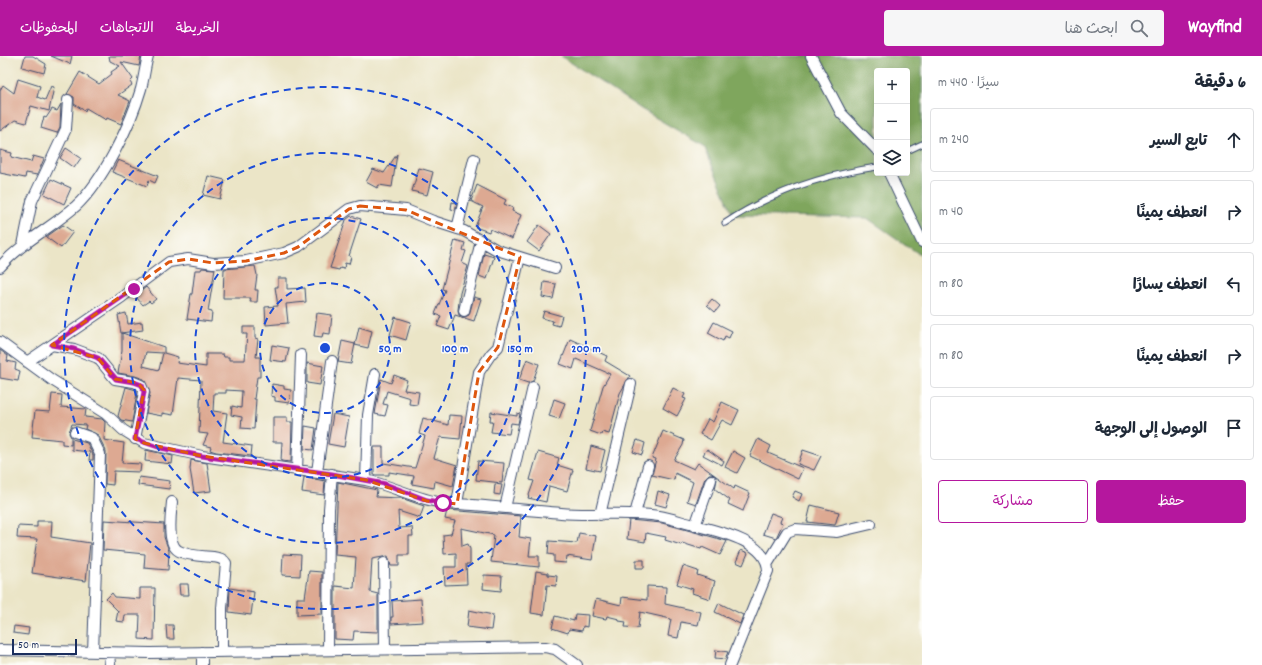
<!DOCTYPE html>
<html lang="ar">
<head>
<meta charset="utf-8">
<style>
  body { margin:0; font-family:Dekko,"Playpen Sans Arabic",sans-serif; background:#f6f6f7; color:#1f2937; direction:rtl }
  .controls { position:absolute; right:12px; top:12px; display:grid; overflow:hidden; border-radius:4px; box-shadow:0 4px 16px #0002 }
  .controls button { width:36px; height:36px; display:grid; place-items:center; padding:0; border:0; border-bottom:1px solid #e0e1e3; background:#fff; color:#1f2937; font:20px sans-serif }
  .scale { position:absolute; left:12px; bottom:10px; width:65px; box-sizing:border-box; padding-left:4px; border:2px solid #1b2f5e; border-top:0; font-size:11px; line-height:14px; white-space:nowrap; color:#1b2f5e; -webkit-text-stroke:3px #fdfcf7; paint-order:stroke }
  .stop { position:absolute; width:12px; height:12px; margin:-9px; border:3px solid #b5179e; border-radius:50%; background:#fff }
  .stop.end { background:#b5179e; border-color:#fff; box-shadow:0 1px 4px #0008 }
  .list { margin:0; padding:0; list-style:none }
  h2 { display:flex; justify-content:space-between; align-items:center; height:52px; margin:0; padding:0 16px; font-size:17px }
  h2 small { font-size:13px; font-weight:400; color:#747a83 }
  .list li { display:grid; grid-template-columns:26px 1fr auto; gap:12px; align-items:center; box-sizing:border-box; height:64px; margin:0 8px 8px; padding:0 8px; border:1px solid #e0e1e3; border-radius:4px }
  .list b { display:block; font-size:15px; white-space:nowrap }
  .list em { font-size:13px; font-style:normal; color:#747a83 }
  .actions { display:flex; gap:8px; padding:12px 16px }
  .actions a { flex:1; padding:9px 0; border:1px solid #b5179e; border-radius:4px; text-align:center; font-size:14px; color:#b5179e }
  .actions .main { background:#b5179e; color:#fff }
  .icon { flex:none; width:22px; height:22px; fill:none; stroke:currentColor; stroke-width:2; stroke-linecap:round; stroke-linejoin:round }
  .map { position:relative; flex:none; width:922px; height:609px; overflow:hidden; direction:ltr }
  header { display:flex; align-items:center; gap:24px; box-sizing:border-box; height:56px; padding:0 20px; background:#b5179e; color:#fff }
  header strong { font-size:19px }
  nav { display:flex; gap:22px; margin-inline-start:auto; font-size:14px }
  .search { width:280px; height:36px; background:#f6f6f7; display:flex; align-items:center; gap:10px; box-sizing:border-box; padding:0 14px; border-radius:4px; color:#747a83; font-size:15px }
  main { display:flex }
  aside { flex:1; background:#fff }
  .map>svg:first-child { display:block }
  .forest { fill:#7fa65d; stroke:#4d6a5e; fill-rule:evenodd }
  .building { fill:#dda992; fill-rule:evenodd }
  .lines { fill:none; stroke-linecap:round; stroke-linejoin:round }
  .service-casing { stroke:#3a4a6e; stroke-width:7 }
  .minor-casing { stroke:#3a4a6e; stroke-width:12 }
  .service { stroke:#fff; stroke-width:5 }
  .minor { stroke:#fff; stroke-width:10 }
  .route { stroke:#b5179e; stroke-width:5 }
  .marked { fill:none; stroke:#de5710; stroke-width:3; stroke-dasharray:8 5; stroke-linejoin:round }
  .ring { fill:none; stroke:#1d4ed8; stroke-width:2; stroke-dasharray:7 5 }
  .centre { fill:#1d4ed8; stroke:#fdfcf7; stroke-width:2 }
  .ring-label { font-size:12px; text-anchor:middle; font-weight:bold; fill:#1d4ed8; stroke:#fdfcf7; stroke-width:3; stroke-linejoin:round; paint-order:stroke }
</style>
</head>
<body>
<header>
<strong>Wayfind</strong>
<div class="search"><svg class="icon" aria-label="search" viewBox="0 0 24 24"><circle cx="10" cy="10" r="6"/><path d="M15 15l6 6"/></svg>ابحث هنا</div>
<nav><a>الخريطة</a><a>الاتجاهات</a><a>المحفوظات</a></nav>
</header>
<main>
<aside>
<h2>6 دقيقة<small>سيرًا · 440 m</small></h2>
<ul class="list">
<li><svg class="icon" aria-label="ahead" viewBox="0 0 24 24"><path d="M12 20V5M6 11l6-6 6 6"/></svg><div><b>تابع السير</b></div><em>240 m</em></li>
<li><svg class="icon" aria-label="right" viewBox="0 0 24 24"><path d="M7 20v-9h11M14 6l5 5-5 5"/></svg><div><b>انعطف يمينًا</b></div><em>40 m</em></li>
<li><svg class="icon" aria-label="left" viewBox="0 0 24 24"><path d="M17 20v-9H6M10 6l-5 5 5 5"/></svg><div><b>انعطف يسارًا</b></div><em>80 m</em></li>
<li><svg class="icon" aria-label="right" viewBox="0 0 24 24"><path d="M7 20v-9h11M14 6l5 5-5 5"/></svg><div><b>انعطف يمينًا</b></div><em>80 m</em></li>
<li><svg class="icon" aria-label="arrive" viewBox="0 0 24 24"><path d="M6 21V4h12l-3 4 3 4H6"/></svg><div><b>الوصول إلى الوجهة</b></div></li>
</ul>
<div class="actions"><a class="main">حفظ</a><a>مشاركة</a></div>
</aside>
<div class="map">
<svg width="922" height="609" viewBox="0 0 922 609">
  <rect width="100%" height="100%" fill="#fdfcf7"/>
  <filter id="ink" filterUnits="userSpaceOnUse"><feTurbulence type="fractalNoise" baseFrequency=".025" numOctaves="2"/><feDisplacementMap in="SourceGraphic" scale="8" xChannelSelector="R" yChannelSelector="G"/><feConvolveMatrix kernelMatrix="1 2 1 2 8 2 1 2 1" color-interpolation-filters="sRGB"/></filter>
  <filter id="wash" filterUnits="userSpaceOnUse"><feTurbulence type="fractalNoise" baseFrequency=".012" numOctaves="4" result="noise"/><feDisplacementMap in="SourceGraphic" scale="16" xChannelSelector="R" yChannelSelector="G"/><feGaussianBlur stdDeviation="0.9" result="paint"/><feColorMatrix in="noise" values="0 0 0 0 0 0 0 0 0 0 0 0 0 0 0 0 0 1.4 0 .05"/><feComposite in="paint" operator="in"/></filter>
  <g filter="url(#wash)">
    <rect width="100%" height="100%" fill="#ebe5c7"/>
    <path class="forest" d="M561 0H922V200L867 162 733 159 704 90 641 53ZM877 15H907V117H877Z"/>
    <g id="blocks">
      <path class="building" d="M25 0H33L46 8 44 17 22 11Z
        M51 0H72L70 8Z
        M109 0H141L139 10 121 6 133 23 130 26 132 29 118 39 130 45 121 68 107 62 106 64 86 52 85 55 74 48V41L67 38 80 16 99 28 112 18 111 16 120 10 110 5Z
        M18 23 40 30 37 41 45 44 51 30 54 31 49 55 31 50 26 67 15 64 0 75V34L3 29 14 37Z
        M61 48 60 71 57 77 41 72 44 61 46 62 52 53 57 55Z
        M66 92 81 102 74 112 60 102Z
        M0 94 12 97 11 101 31 106 33 100 44 103 37 119 26 117 25 122 0 117Z
        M397 98 392 131 379 129 377 132 366 126 373 113 384 117Z
        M118 104 158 120 155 127 149 124 147 130 112 116Z
        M419 112 433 116 427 139 412 135Z
        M208 120 225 124 220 143 203 139Z
        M51 123 71 132 64 148 44 138Z
        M477 129 506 144 504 148 513 152 512 155 521 159 512 183 490 173 489 176 475 171 483 151 471 145Z
        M452 146 457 147 455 154 451 153Z
        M351 160 361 163 349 200 351 201 349 208 345 207 344 213 340 212 339 214 330 212 346 164Z
        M63 169 73 176 61 192 46 181Z
        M539 169 551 178 539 195 527 186Z
        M455 184 465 187 463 194 466 195 462 207 468 210 460 237 458 254 459 259 465 261 469 259 474 241 481 243 474 265 455 259 449 274 437 270 441 260 435 258 445 234 442 233Z
        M484 198 494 201 487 223 479 220Z
        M255 210 257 219 255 234H258L257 246H250L251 242H223L224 213Z
        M202 212 215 213 208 255 212 256 211 266 187 263 191 238H192L195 214H201Z
        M278 222H287V233L305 232 306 246 286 248 288 267 266 269 265 251 278 250 275 231H278Z
        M544 226 556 228 553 243 542 241Z
        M146 231 156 243 151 247 149 245 143 249 135 240Z
        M712 243 720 250 715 256 707 249Z
        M544 255 562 260 559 270 552 268 553 265 542 262Z
        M126 257 128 268 142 266 143 274 121 277 118 259Z
        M317 257 332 259 330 278 323 277 322 281 314 280Z
        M395 261 411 266 406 284 390 279Z
        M714 266 732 275 729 282 725 280 723 285 708 277Z
        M243 271H255V282L258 283 256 301H260V321H257L254 343H256L254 373 241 372 242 361 231 359 232 350 241 352 242 335 226 334V337H214L213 355 227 357 223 386 252 390 251 400 216 396 210 394 211 391 203 389 208 378 199 377 201 324 178 322 173 359 162 357V360L146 357 150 337 144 323 135 320 118 317 122 295V277L164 291V297L178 301 177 307 206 311V298H223L224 301H229V304H245L247 278H243ZM146 296 163 297 159 314 143 310Z
        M359 271 372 275 368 292 355 289Z
        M570 283 607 300 605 305 630 320 620 337 609 378 602 376 601 379 590 375 603 330 610 318 576 303 573 313 560 308Z
        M342 285 355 288 351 308 338 306Z
        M272 289 289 292 286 306 270 304Z
        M0 294 8 300 7 305 16 307 15 313 20 315 18 325 0 322Z
        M527 303 539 308 533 325 528 327 519 324Z
        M307 307 323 310 320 329 307 327Z
        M394 319 407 324 404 334 419 336 417 349 409 348 410 342 387 335 383 348 388 349 385 360 375 358 381 323 391 327Z
        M272 328 284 330V333L291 334 289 347 275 345V341L271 340Z
        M126 331 136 334 137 337 132 366 121 364 118 360Z
        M673 332 685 338 683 342 686 343 677 360 663 352Z
        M52 338 62 339 61 351 86 353 85 361 102 363 105 366 104 384 124 387 122 407 141 408 140 416 114 415 113 429 105 428 106 395 98 379 85 373 86 369 72 368 69 377 71 381V389L62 388V384L32 381 35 355 50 356Z
        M554 343 565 347 559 363 549 360Z
        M722 346 739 354 732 369 722 364 711 384 700 378 708 363 713 366Z
        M491 356 517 360V357L520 358 518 368 511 367 509 378 491 376 493 365H490Z
        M333 358 349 361 344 391 328 388Z
        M449 359 462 360 460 383 440 381 434 402 457 409 453 430 435 425 434 432 412 428 414 420 389 416V419H374V391H383V407L415 412 425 380 419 378 423 362 448 369Z
        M273 361H287V366H292L291 406 281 405 282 386H273Z
        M305 370 316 372 313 394 304 393Z
        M663 375 684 384 683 389 674 404 694 413 698 407 734 433 735 430 750 437 743 455 728 448 730 444 715 433 717 423 713 418H709L705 422 696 448 687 445 693 426 675 417 674 424 652 419 656 403 652 402Z
        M72 383 87 387 93 399V404H89L90 396 72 394Z
        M758 383 771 390 768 397 803 412 798 423 750 400Z
        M637 384 645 387 642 399 633 396Z
        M591 390 605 394 600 415 586 412Z
        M707 393 724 405 722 409 703 399Z
        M146 394 173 400 172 408 145 405Z
        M803 394 821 400 814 414 798 408Z
        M733 395 745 402 737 417 725 411Z
        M538 396 559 402 557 409 573 414 567 435 549 430 546 446 528 442 534 425 530 424Z
        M191 404 207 407 211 435 194 437 190 413Z
        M478 405 504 407 502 427 476 424Z
        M139 421 170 425 169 433 138 429Z
        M304 421 325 425 324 439 302 436Z
        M338 426 377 434 376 441 401 442 424 450 420 462 398 455 399 472 412 471 413 480H409V499H399V510H391L388 500 372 503 370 536 378 538V576L354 575 353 584 335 583V530L354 532 356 501 335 499Z
        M495 428 502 429 500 439 494 438Z
        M658 435 670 439 666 451 655 448Z
        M795 435 802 438 799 445 792 441Z
        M811 449 839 456 835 469 807 466Z
        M447 454 521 460 519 481 531 483 529 500H539V511L491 506 494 479 461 472 462 490 468 488 470 493V508H466L467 528 445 529 444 511H456V497L444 498 443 479 451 478 455 465 445 463Z
        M771 457 782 461 780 466 783 467 776 482 763 478Z
        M104 464 164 468V481L169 495 168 514 144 512 145 498 103 494Z
        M629 464 662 467 727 485 720 499 702 491 701 493 682 487 681 489 665 484 666 481 646 477 645 486 627 483Z
        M37 465H52L51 481 90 487 86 525 32 517 37 483 17 482 18 470 37 471Z
        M579 477 596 480 592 504 567 500 566 507 554 506V499L548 498 549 485 577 487Z
        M741 494 748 497 743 509 736 506Z
        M283 498 301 499 300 520 282 519Z
        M636 504H644V512H636Z
        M683 510 698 515 697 519 715 525 710 543 692 537 693 533 677 528Z
        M309 515 322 516V558L297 559V542H305Z
        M536 515 548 517V519L557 520 556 530 547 529 544 559 531 557Z
        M484 519 502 520 501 535 483 533Z
        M179 528H188L189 539H180Z
        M647 530 666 531 665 548 701 556 698 569 681 566 678 582 668 580 671 563 640 556 638 572 625 571 626 566 619 565V563L607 560 606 563 592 560 596 543 621 549 622 541 647 544Z
        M140 532H155L154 584 139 583 140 559H125L124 566 116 565 118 555 106 543 112 537 115 541 140 543Z
        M230 532 254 536 251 559 229 556Z
        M421 543 423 566 391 568V561H393L392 545Z
        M719 547 743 559 740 568 715 556Z
        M469 554 493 559 491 574 467 571Z
        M575 558 588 559 587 571 583 570 582 575 569 573 568 577 552 572 555 560 574 565Z
        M166 569H173L174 583H167Z
        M14 570 29 572 28 579 13 577Z
        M716 594 728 596 725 603 715 602Z"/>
    </g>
  </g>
  <g filter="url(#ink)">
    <use href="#blocks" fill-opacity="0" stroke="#3a4a6e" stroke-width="1"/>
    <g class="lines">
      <defs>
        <path id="service" d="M907 95 922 88
          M725 167C772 136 821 119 877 111"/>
        <path id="minor" d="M811 0 841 57 877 94
          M889 117 922 186
          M457 173 474 103
          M23 189 32 145 66 73 68 44
          M0 211C22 186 51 172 76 150 103 125 131 68 141 33 144 22 145 11 148 0
          M464 255 481 185
          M0 286 52 324 106 358 123 374 144 387 202 400 366 424C393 430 416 443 443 447 483 449 522 454 561 457 594 460 627 455 659 460 670 462 682 466 694 469 717 475 768 485 768 515L730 609
          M52 289 74 293 98 302 115 323 134 326 141 329 144 336 135 383
          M27 306 122 241 169 206 188 203 213 207 246 205 284 197 298 191 349 153 360 150 406 154 433 165 464 175 497 194 555 212
          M75 376 92 382 100 398 93 596
          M297 415 301 299
          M317 416 332 305
          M366 424 368 359 375 318
          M172 446C171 458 166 488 179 495 188 500 203 500 213 501 218 502 223 502 226 507L222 552V595
          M457 448 479 316 491 298 498 291 520 201
          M505 452 533 331
          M635 458 648 410
          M600 459 631 328
          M695 470 711 424
          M384 507 385 593
          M768 507 787 476 795 473 837 476 871 468
          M0 594 150 597 545 591 555 593 577 609
          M328 594 329 453 332 418
          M109 596 110 609
          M202 609V596"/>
      </defs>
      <use href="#service" class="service-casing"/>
      <use href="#minor" class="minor-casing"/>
      <use href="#service" class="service"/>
      <use href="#minor" class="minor"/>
    </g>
  </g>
  <g class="lines" filter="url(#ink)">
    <path class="route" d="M134 233 52 289 74 293 98 302 116 323 134 326 142 329 144 336 135 383 161 392 202 400 332 418 385 428 427 444 443 447"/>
  </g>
  <path class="marked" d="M360 150 406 154 520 201 498 291 479 316 457 448 427 445 366 424 202 400 144 387 135 383 144 334 138 327 115 323 98 302 52 289 169 206 188 203 213 207 246 205 284 197 298 191 349 153Z"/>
  <g class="ring">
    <circle cx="325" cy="292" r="65"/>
    <circle cx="325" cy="292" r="130"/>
    <circle cx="325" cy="292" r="195"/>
    <circle cx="325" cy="292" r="261"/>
  </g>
  <circle cx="325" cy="292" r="6" class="centre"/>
  <g class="ring-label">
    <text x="390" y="296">50 m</text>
    <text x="455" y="296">100 m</text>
    <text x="520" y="296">150 m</text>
    <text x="586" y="296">200 m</text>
  </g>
</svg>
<div class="controls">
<button>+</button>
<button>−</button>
<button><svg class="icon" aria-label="layers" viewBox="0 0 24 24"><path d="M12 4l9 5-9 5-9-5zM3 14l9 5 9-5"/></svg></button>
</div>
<div class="scale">50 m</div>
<div class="stop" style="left:443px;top:447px"></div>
<div class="stop end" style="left:134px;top:233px"></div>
</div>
</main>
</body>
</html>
